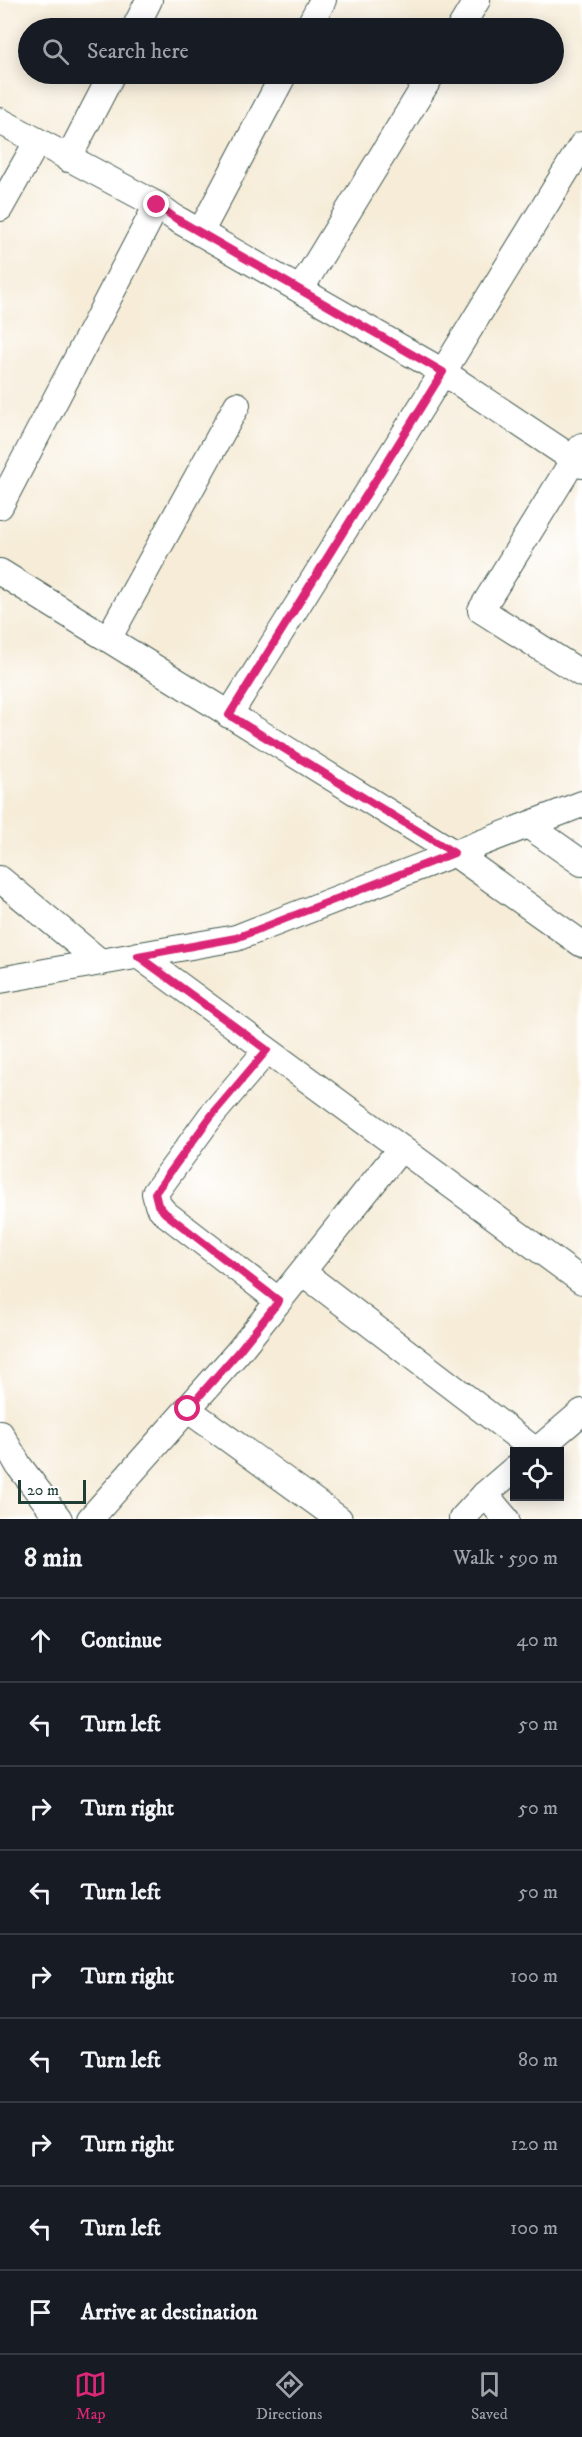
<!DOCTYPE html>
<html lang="en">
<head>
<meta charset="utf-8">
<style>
  body { margin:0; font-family:"IM FELL DW Pica",serif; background:#242831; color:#f1f3f6 }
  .controls { position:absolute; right:18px; bottom:18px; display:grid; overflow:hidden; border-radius:0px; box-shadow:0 3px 15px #0003 }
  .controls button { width:54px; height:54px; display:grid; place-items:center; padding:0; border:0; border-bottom:2px solid #363941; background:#171b24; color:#f1f3f6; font:30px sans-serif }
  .scale { position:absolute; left:18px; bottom:15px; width:68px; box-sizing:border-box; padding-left:6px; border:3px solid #1f3d34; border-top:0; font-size:16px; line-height:21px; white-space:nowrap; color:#1f3d34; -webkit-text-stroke:4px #fff; paint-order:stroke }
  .stop { position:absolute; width:18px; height:18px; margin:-14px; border:4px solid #db2777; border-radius:50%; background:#fff }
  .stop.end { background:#db2777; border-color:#fff; box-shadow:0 2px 6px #0008 }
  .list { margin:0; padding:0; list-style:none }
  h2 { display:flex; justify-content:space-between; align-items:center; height:78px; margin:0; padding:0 24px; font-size:26px }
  h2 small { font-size:20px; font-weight:400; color:#9ea1a6 }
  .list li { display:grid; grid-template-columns:39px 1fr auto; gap:18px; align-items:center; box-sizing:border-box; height:84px; padding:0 24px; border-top:2px solid #363941 }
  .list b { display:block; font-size:22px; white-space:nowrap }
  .list em { font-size:20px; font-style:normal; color:#9ea1a6 }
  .icon { flex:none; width:33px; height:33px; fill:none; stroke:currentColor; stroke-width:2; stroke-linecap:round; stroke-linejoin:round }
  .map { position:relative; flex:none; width:582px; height:1519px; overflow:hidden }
  .search { position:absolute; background:#171b24; box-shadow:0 3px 15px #0003; left:18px; right:18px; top:18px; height:66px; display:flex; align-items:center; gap:15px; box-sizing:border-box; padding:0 21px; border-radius:33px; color:#9ea1a6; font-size:22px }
  .sheet { height:834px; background:#171b24 }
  nav { display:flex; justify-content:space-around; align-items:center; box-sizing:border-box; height:84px; border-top:2px solid #363941; background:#171b24; font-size:16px; color:#9ea1a6 }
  nav a { display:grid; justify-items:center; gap:3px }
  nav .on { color:#db2777 }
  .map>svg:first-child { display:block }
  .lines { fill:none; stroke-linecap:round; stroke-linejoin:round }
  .street-casing { stroke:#3f574d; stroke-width:28 }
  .street { stroke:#fff; stroke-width:26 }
  .route { stroke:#db2777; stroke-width:8 }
</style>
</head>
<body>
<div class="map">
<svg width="582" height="1519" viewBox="0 0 582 1519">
  <rect width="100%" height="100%" fill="#fff"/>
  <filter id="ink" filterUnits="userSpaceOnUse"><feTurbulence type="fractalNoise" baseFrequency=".0167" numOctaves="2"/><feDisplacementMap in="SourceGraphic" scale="12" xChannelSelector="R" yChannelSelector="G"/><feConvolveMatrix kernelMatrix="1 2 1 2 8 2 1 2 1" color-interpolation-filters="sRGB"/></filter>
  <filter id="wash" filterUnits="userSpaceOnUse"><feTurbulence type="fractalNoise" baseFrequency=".008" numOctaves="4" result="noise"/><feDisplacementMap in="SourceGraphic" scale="24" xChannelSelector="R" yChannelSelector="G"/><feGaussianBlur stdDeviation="1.35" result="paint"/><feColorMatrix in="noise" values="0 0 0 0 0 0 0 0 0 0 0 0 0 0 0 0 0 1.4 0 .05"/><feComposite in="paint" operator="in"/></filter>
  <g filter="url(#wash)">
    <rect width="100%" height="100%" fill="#f6ecd8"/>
  </g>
  <g filter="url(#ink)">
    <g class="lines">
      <defs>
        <path id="street" d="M135 28 149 0
          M308 28 323 0
          M460 28 477 0
          M0 121 157 205 175 218 443 372 229 715
          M582 145 443 372 582 465
          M68 159 112 74
          M0 208 37 142
          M200 233 284 74
          M300 290 432 74
          M582 446 481 610 582 674
          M0 506 157 205
          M0 572 454 853 582 944
          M108 639 237 405
          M528 825 582 863
          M0 879 99 961
          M138 955 582 1281
          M0 980 236 938 582 804
          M267 1050 211 1116 155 1193 158 1205 165 1213 279 1301
          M302 1272 536 1451
          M187 1409 339 1519
          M0 1433 19 1466 59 1519
          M535 1452 582 1412
          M485 1494 506 1519
          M90 1519 238 1352 401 1148
          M462 1519 485 1494 514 1469"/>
      </defs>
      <use href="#street" class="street-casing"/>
      <use href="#street" class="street"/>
    </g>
  </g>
  <g class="lines" filter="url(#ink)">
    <path class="route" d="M157 205 175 218 443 372 229 715 454 853 236 938 138 956 267 1050 211 1116 155 1193 158 1205 165 1213 279 1301 238 1352 188 1409"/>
  </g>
</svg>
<div class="controls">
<button><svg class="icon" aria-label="locate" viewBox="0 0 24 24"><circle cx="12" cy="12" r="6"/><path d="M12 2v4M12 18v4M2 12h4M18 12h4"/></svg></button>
</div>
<div class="scale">20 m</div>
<div class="stop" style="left:188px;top:1409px"></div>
<div class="stop end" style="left:157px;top:205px"></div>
<div class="search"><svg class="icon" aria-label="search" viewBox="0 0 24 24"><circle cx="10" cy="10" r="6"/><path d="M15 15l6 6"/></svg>Search here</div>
</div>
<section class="sheet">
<h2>8 min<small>Walk · 590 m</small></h2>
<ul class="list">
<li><svg class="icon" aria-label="ahead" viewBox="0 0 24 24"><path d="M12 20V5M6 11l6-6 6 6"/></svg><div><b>Continue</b></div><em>40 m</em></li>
<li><svg class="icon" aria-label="left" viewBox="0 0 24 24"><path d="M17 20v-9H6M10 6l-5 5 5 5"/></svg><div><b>Turn left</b></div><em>50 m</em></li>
<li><svg class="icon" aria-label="right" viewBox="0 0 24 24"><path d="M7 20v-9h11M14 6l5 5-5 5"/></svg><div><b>Turn right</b></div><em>50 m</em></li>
<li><svg class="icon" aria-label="left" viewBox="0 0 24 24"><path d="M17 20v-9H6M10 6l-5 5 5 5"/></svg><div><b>Turn left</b></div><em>50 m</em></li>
<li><svg class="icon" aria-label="right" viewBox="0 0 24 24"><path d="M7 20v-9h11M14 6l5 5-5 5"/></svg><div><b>Turn right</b></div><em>100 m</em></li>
<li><svg class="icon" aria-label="left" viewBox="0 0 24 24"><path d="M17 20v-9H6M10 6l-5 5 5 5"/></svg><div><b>Turn left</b></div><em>80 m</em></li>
<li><svg class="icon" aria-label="right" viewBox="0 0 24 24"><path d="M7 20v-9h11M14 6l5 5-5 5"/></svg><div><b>Turn right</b></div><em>120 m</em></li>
<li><svg class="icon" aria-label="left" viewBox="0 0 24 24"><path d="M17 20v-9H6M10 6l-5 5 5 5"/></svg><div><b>Turn left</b></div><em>100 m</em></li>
<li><svg class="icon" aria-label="arrive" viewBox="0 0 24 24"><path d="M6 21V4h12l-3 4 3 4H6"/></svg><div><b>Arrive at destination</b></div></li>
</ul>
</section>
<nav>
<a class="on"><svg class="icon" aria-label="map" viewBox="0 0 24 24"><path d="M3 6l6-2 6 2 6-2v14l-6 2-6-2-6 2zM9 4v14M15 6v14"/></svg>Map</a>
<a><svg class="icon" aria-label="directions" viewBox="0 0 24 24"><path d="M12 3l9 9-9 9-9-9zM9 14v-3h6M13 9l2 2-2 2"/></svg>Directions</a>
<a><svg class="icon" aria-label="saved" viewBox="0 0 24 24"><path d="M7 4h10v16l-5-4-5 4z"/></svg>Saved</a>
</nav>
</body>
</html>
